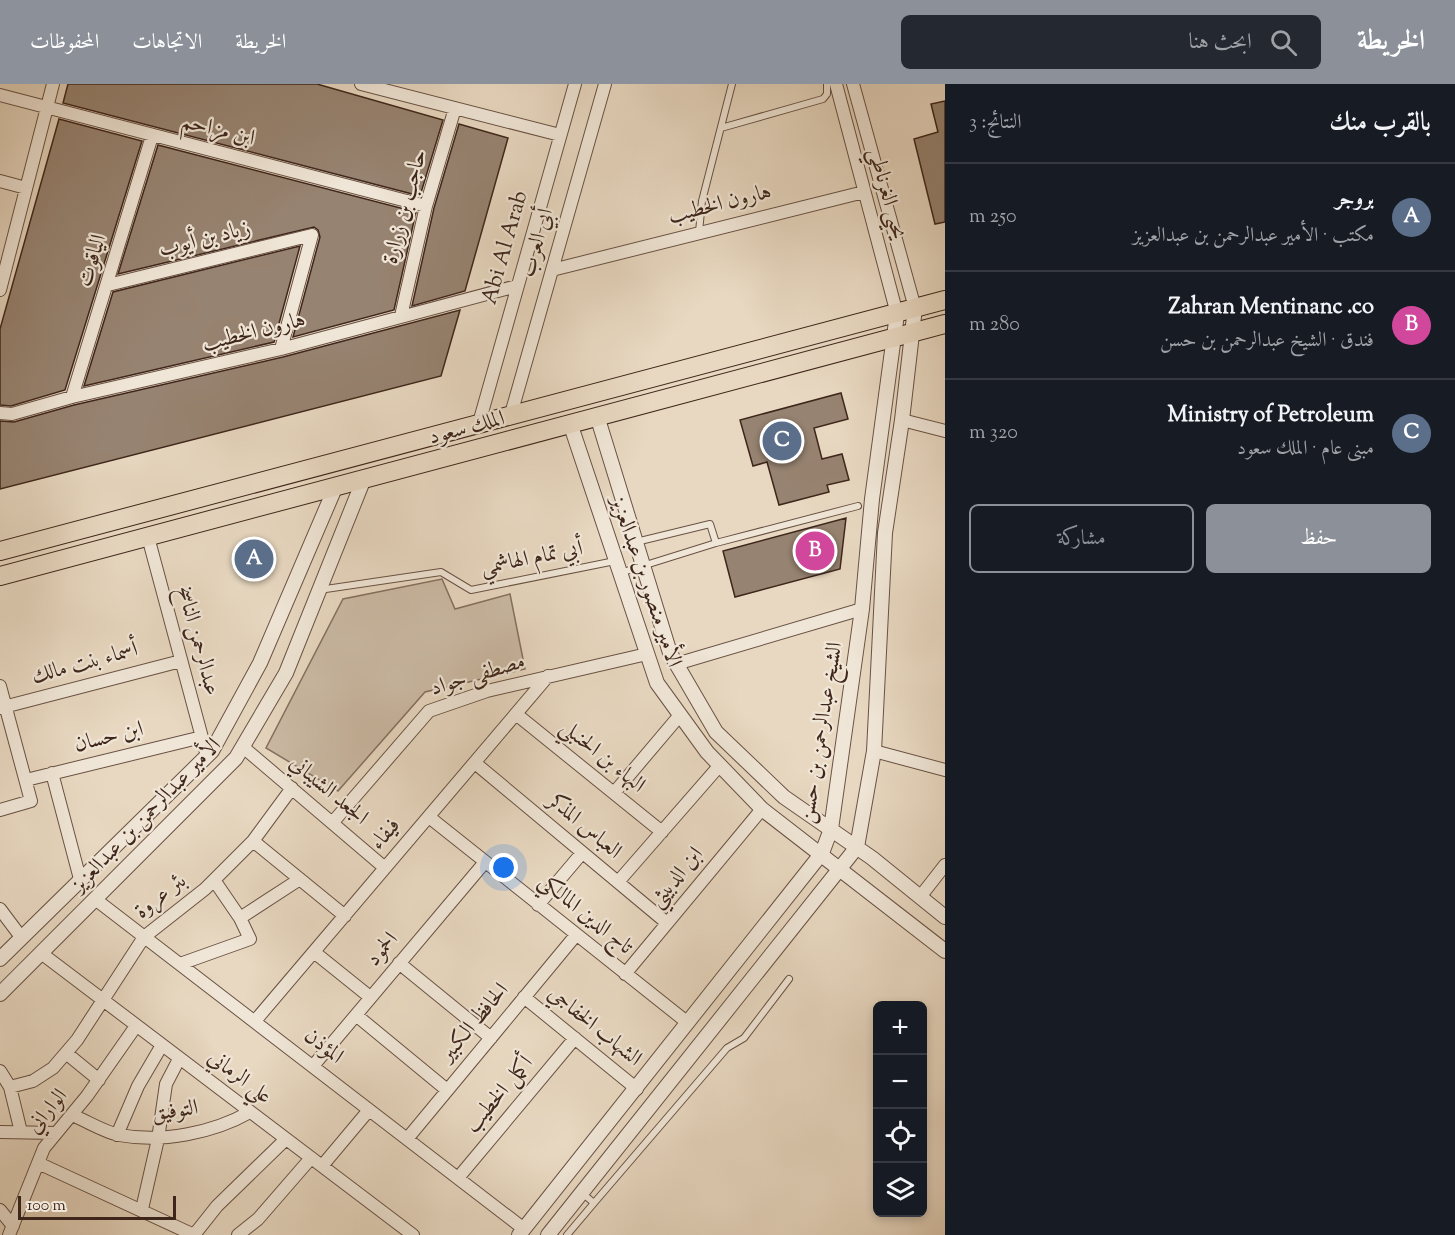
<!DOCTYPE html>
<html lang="ar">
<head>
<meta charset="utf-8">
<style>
  body { margin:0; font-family:"Sorts Mill Goudy",Amiri,serif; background:#242831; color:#f1f3f6; direction:rtl }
  .controls { position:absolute; right:18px; bottom:18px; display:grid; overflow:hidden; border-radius:9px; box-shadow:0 3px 9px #0003 }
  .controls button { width:54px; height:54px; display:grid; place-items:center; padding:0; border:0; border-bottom:2px solid #363941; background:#171b24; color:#f1f3f6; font:30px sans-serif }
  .scale { position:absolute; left:18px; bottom:15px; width:158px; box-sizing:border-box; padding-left:6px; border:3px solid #3f261b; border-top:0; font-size:16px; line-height:21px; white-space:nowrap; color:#3f261b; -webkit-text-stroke:4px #f0e6d7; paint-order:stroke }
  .you { position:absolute; left:504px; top:784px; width:21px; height:21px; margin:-15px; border:4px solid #fff; border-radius:50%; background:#1a73e8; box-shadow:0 0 0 9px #1a73e833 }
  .badge { display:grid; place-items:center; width:39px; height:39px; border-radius:50%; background:#8c9099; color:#fff; font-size:20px; font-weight:700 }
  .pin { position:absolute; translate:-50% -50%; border:3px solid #fff; box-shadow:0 2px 6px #0006 }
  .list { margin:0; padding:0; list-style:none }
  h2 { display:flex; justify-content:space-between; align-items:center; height:78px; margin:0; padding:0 24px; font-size:26px }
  h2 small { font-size:20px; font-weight:400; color:#9ea1a6 }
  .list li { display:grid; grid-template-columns:39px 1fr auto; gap:18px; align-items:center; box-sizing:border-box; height:108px; padding:0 24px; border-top:2px solid #363941 }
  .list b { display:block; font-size:22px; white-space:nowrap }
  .list p { margin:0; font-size:20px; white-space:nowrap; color:#9ea1a6 }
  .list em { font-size:20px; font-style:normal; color:#9ea1a6 }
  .actions { display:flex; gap:12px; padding:18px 24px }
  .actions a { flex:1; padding:14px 0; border:2px solid #8c9099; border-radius:9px; text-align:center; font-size:21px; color:#8c9099 }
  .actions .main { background:#8c9099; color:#fff }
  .icon { flex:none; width:33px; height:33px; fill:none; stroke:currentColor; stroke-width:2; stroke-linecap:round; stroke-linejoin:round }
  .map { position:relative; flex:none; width:945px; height:1151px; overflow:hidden; direction:ltr }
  header { display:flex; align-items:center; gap:36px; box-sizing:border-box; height:84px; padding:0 30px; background:#8c9099; color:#fff }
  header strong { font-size:28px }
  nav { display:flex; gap:33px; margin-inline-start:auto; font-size:21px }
  .search { width:420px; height:54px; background:#242831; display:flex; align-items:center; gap:15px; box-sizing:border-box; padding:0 21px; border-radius:9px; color:#9ea1a6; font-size:22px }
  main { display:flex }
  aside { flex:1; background:#171b24 }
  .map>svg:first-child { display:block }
  .green { fill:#cbbaa5; stroke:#857060; stroke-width:1.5 }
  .building { fill:#978371; stroke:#3f261b; stroke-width:1.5 }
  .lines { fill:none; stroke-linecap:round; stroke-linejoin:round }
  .service-casing { stroke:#695244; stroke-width:8 }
  .minor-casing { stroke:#695244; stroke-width:14 }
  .tertiary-casing { stroke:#695244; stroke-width:16 }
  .primary-casing { stroke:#3f261b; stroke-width:20 }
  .service { stroke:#f0e6d7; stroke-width:6 }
  .minor { stroke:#f0e6d7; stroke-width:12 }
  .tertiary { stroke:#f0e6d7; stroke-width:14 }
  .primary { stroke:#e8d8c1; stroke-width:18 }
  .labels { text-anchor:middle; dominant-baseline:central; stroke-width:4.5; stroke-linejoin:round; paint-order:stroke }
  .street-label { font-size:22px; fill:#3f261b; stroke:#f0e6d7 }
</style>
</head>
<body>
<header>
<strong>الخريطة</strong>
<div class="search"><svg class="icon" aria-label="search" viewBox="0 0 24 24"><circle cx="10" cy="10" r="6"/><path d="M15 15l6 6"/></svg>ابحث هنا</div>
<nav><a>الخريطة</a><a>الاتجاهات</a><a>المحفوظات</a></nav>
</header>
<main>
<aside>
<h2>بالقرب منك<small>النتائج: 3</small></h2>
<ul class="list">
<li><span class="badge" style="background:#5c6f8a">A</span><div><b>بروجر</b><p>مكتب · الأمير عبدالرحمن بن عبدالعزيز</p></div><em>250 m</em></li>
<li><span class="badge" style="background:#d1479c">B</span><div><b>Zahran Mentinanc .co</b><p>فندق · الشيخ عبدالرحمن بن حسن</p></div><em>280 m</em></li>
<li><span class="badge" style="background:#5c6f8a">C</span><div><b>Ministry of Petroleum</b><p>مبنى عام · الملك سعود</p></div><em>320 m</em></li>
</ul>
<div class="actions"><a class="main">حفظ</a><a>مشاركة</a></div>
</aside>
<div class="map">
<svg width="945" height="1151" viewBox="0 0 945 1151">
  <rect width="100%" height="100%" fill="#e8d8c1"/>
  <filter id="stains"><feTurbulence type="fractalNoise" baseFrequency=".00333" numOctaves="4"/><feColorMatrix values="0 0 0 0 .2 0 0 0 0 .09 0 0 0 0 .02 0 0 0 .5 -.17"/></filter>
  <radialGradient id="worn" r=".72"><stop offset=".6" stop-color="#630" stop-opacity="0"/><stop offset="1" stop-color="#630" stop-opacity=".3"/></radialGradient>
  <path class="green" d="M442 495 455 525 510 510 525 585 425 608 338 707 266 664 343 515Z"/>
  <path class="building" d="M68 0H317L443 36 420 112 63 19Z
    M945 17V138L935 140 914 55 938 48 931 20Z
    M59 35 142 57 65 306 11 322 0 321V245Z
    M459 40 508 54 465 207 412 222 434 124Z
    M158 61 416 128 394 226 293 253 320 153 318 146 314 143 118 190Z
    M300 162 274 258 84 302 113 208Z
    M460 226 441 292 0 405V337L14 338 74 321 283 273Z
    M841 309 848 335 814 344 822 375 842 370 849 396 827 401 829 408 779 421 767 378 753 382 740 336Z
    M846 434 840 485 735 513 723 467Z"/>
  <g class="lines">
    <defs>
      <path id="service" d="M721 44 823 15 827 10V0
        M699 148 702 117 732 0
        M716 459 858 422
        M620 489 716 459 710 440 636 458
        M319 506 441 488 471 506 615 477
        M582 1109 594 1119 727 964 744 954 789 895
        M567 1151 594 1119"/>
      <path id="minor" d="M361 0 560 51
        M836 0 897 230
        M853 0 915 224
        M0 11 426 122
        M0 97 26 104
        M552 186 864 108
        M108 201 312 151 281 265
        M0 206 53 0
        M401 232 426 122 455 24
        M72 313 152 52
        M0 329 12 330 72 313 281 265 517 202
        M511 330 605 0
        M902 336 945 347
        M479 339 575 0
        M148 453 207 672
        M676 580 862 525
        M0 602 31 717 0 726
        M0 624 181 577
        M516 630 662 748
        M243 663 385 784
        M874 667 945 686
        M475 679 667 839
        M52 689 80 795
        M26 696 202 653
        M614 709 680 631
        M429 733 688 939
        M333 738 429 627 487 607 647 570
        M253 757 345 832
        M214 796 240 834
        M618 798 720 681
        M920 813 945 781
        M95 815 524 1145
        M538 821 582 769
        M0 825 21 853
        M314 868 370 913
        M41 869 413 1151
        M399 879 491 954
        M180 880 250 855 240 834 300 795
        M625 890 762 725
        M524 913 637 1005
        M356 931 447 1006
        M255 937 548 592
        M66 969 99 996
        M313 982 485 778
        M0 987 10 1003 21 1048
        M10 1003 33 997 53 984 77 956 144 853 205 805 253 757 292 704
        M72 1031C87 1037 104 1048 119 1051 162 1059 213 1049 250 1028
        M0 1048 56 1049
        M117 1051 138 1002 162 961
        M407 1055 576 851
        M38 1079 194 1151
        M322 1082 369 1026
        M458 1094 575 954
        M142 1125 158 1055 166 1000 179 975
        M0 1126 13 1142
        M9 1151 44 1064 87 1012 136 942
        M194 1151 217 1122 286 1055
        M238 1151 258 1135 311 1074"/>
      <path id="tertiary" d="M598 335 670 569 716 648 784 713 872 774 945 833
        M571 342 657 599 707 668 762 725 945 867
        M0 875 212 667 260 579 335 404
        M0 910 236 674 286 589 363 397
        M519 1151 822 769 831 745 862 525 872 415 897 230
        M548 1151 857 763 874 667 885 449 902 336 915 224"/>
      <path id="primary" d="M0 467 945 216
        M0 492 945 240"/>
    </defs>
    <use href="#service" class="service-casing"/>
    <use href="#minor" class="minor-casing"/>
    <use href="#tertiary" class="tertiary-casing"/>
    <use href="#primary" class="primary-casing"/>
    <use href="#service" class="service"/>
    <use href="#minor" class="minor"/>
    <use href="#tertiary" class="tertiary"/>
    <use href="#primary" class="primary"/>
  </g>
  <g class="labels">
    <g class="street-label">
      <text transform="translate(218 47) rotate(14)">ابن مزاحم</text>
      <text transform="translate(886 110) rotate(75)">يحيى الغرناطي</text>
      <text transform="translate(720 121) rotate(-14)">هارون الخطيب</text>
      <text transform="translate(406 123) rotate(-75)">حاجب بن زرارة</text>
      <text transform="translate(205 156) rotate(-14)">زياد بن أيوب</text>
      <text transform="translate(538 159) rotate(-74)">أبي العرب</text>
      <text transform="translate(506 164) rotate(-74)">Abi Al Arab</text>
      <text transform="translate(93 177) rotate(-73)">الياقوت</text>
      <text transform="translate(254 249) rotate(-14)">هارون الخطيب</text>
      <text transform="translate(467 345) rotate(-15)">الملك سعود</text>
      <text transform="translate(532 475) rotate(-11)">أبي تمام الهاشمي</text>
      <text transform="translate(645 498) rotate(71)">الأمير منصور بن عبدالعزيز</text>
      <text transform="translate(197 557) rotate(75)">عبدالرحمن الناسخ</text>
      <text transform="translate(85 580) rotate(-15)">أسماء بنت مالك</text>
      <text transform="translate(478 592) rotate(-17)">مصطفى جواد</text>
      <text transform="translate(822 649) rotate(-81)">الشيخ عبدالرحمن بن حسن</text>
      <text transform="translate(109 654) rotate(-14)">ابن حسان</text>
      <text transform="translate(602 673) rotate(39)">البهاء بن الحنبلي</text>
      <text transform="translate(328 707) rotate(40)">الجعد الشيباني</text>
      <text transform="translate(147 732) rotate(-46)">الأمير عبدالرحمن بن عبدالعزيز</text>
      <text transform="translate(584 743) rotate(40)">العباس المذكر</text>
      <text transform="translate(386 751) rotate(-50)">فيفاء</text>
      <text transform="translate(677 794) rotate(-50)">ابن الدبيثي</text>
      <text transform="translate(161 813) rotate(-38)">بئر عروة</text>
      <text transform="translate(585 831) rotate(39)">تاج الدين المالكي</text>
      <text transform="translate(383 866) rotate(-50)">الحمود</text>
      <text transform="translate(475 939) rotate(-50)">الحافظ الكبير</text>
      <text transform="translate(594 943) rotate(39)">الشهاب الخفاجي</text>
      <text transform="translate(323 963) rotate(38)">المؤذن</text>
      <text transform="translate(239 994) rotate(37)">علي الرماني</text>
      <text transform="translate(500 1011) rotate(-50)">أكمل الخطيب</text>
      <text transform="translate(48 1028) rotate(-51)">الواراني</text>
      <text transform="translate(175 1028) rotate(-9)">التوفيق</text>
    </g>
  </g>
  <rect width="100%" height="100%" filter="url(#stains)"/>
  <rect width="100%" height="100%" fill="url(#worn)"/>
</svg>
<div class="controls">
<button>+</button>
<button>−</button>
<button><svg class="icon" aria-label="locate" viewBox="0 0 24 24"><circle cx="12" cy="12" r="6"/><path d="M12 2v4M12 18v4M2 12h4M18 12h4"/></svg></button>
<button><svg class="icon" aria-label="layers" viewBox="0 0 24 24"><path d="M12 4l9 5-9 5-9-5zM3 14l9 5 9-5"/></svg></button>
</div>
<div class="scale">100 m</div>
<div class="you"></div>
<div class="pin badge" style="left:254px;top:475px;background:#5c6f8a">A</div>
<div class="pin badge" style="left:815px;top:467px;background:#d1479c">B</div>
<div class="pin badge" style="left:782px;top:357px;background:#5c6f8a">C</div>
</div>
</main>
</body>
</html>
